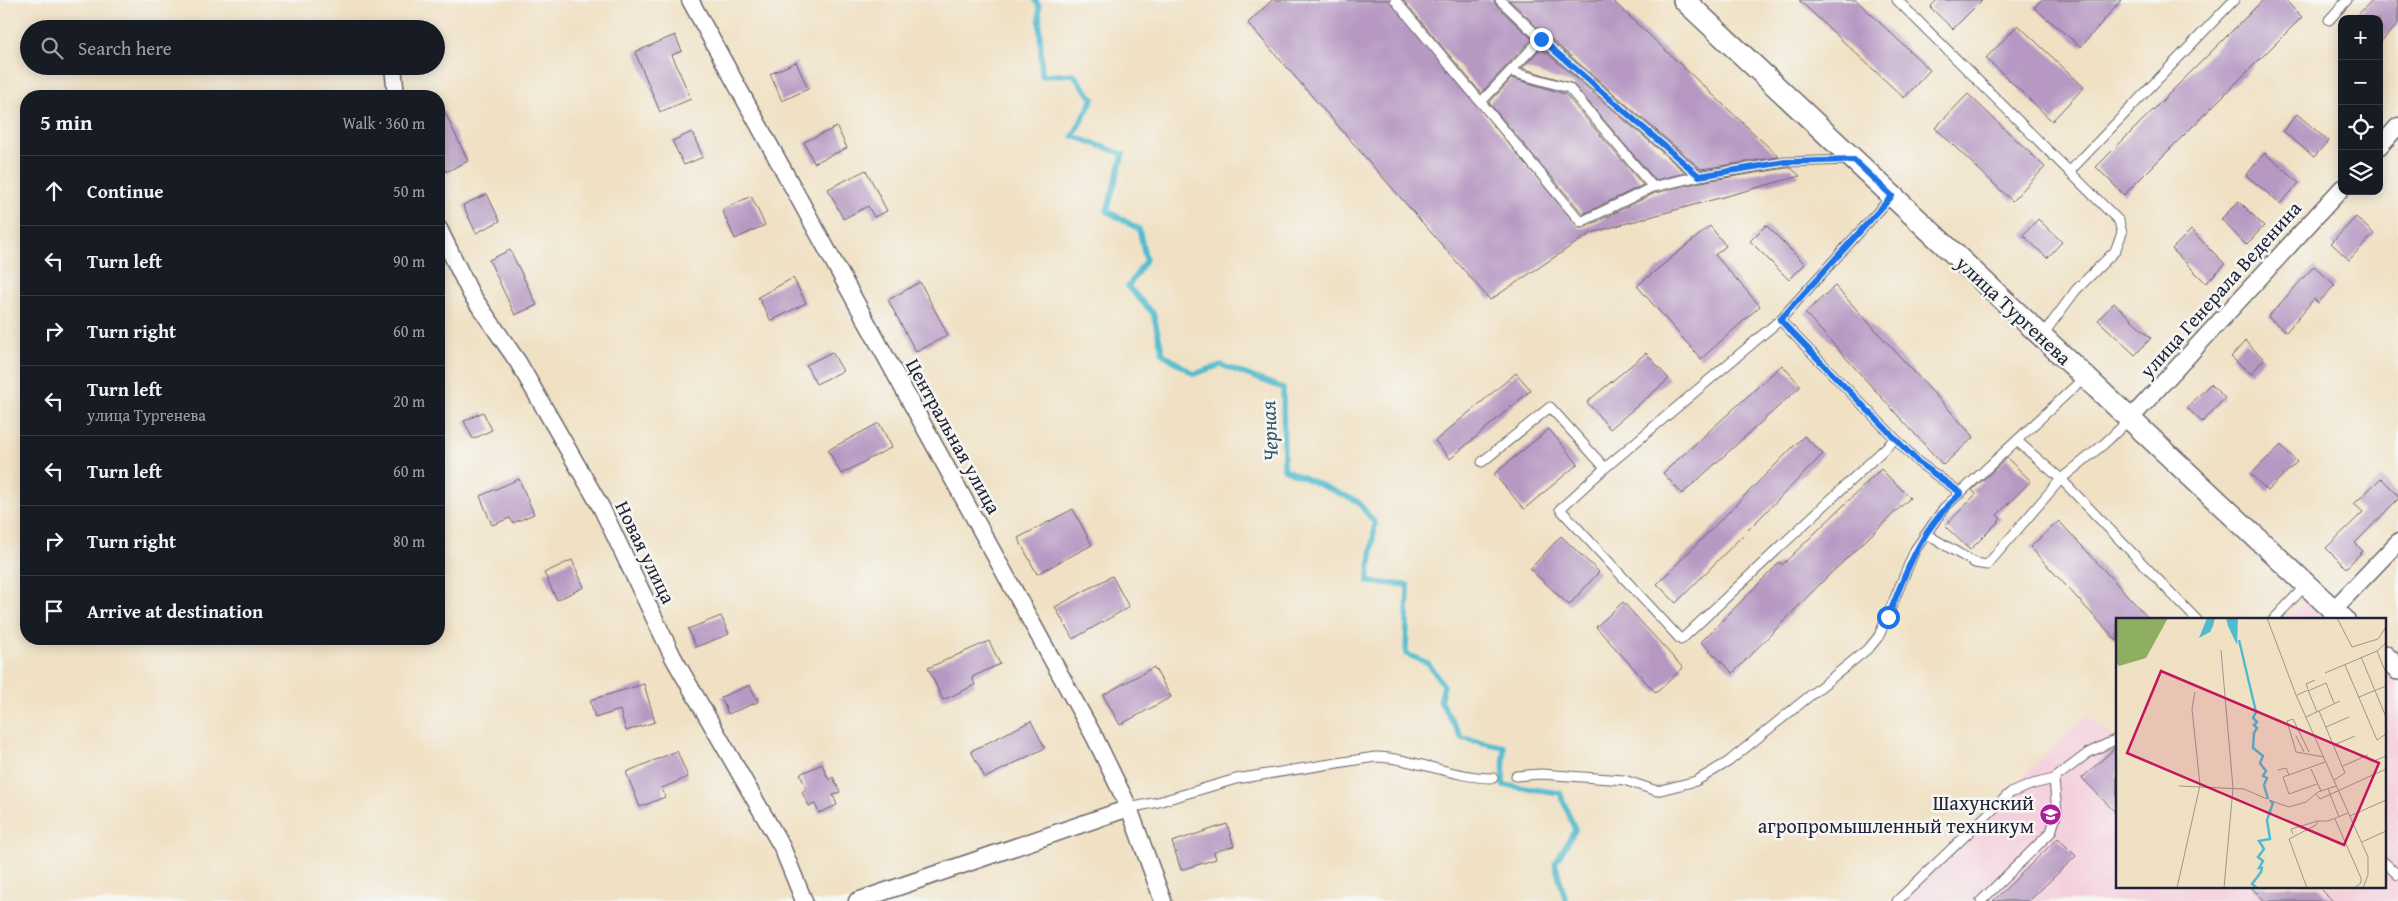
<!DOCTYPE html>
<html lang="en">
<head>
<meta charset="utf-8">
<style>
  body { margin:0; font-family:"Gentium Book Plus",serif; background:#20242c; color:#f1f3f6 }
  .controls { position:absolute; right:15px; top:15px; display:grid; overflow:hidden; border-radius:10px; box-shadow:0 2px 12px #0003 }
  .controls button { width:45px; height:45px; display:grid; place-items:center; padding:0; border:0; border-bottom:1px solid #363941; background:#171b24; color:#f1f3f6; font:25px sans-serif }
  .stop { position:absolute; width:15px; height:15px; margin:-11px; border:4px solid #1a73e8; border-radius:50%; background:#fff }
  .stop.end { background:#1a73e8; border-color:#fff; box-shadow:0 1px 5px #0008 }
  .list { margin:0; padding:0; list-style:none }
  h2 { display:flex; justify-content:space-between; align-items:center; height:65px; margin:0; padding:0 20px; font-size:21px }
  h2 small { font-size:16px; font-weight:400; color:#9ea1a6 }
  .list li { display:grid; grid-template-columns:32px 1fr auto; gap:15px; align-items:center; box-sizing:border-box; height:70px; padding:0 20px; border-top:1px solid #363941 }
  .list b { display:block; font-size:19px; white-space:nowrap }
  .list p { margin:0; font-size:16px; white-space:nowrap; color:#9ea1a6 }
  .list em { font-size:16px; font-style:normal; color:#9ea1a6 }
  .icon { flex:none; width:28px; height:28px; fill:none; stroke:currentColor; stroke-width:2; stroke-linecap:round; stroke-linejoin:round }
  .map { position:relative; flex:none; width:2398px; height:901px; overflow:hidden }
  .search { position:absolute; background:#171b24; box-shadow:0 2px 12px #0003; left:20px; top:20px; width:425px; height:55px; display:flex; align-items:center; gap:12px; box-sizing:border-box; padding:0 18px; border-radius:28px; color:#9ea1a6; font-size:19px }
  .panel { position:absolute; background:#171b24; box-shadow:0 2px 12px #0003; left:20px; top:90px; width:425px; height:555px; border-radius:20px }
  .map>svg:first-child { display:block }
  .built { fill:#f4cfdd }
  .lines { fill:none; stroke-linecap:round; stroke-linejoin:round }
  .stream { stroke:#51bbce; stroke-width:5.5 }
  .building { fill:#b698c2 }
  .service-casing { stroke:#6a656b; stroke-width:11 }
  .minor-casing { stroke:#6a656b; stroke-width:19 }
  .tertiary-casing { stroke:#6a656b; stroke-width:24 }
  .service { stroke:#fff; stroke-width:9 }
  .minor { stroke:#fff; stroke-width:16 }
  .tertiary { stroke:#fff; stroke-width:21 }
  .route { stroke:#1a73e8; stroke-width:6 }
  .labels { text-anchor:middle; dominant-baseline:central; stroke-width:5; stroke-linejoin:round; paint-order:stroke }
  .street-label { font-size:20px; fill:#22223b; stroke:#f6f6f2 }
  .poi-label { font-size:20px; fill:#22223b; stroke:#f6f6f2; text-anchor:end }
  .water-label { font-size:21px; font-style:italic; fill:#32586e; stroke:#f6f6f2 }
  .inset-river { fill:none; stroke:#51bbce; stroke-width:2.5 }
  .inset-road { fill:none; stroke:#9e958d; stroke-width:1 }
  .view { fill:#c2185b; fill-opacity:0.15; stroke:#c2185b; stroke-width:2.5 }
  .inset-edge { fill:none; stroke:#22223b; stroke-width:2.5 }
</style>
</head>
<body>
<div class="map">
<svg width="2398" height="901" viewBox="0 0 2398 901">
  <rect width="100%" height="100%" fill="#f6f6f2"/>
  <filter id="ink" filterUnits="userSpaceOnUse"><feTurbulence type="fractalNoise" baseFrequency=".02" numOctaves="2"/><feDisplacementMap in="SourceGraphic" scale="10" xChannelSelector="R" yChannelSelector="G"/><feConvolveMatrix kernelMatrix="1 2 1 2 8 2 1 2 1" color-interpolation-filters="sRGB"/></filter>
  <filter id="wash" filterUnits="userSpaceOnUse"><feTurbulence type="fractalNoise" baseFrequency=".0096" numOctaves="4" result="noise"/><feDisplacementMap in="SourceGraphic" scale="20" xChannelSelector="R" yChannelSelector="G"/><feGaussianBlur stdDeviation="1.12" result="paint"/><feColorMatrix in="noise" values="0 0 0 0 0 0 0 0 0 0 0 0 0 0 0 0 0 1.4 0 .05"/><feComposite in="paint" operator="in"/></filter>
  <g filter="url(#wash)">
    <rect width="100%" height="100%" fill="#f0e1c4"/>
    <path class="built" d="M2306 601 2327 620H2286Z
      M2384 673 2398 685V901H1891L2087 716 2117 740V887H2384Z"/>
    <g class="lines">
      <path class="stream" d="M1035 0 1039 6 1042 76 1073 74 1093 99 1073 136 1123 154 1107 211 1139 229 1146 260 1128 287 1153 313 1163 354 1194 374 1221 365 1283 388 1284 469 1357 501 1375 523 1368 582 1408 585 1406 654 1428 663 1444 686 1440 701 1462 738 1504 747 1503 785 1560 793 1575 830 1555 863 1566 901"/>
    </g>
    <g id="blocks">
      <path class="building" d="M1272 0H1389L1579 228H1584L1655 193 1700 182 1786 168H1791L1800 176 1591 233 1490 300 1248 23Z
        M1403 0H1494L1496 5 1532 39 1481 93Z
        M1509 0H1612L1779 157 1701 169 1545 34Z
        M1799 0H1856L1930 70 1904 98Z
        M1937 0H1982L1953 29 1930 7Z
        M2041 0H2121L2081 47 2034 8Z
        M2263 0H2285L2302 17 2124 195 2096 167Z
        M2372 0H2398V24L2379 44V19H2354Z
        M2018 25 2084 87 2052 121 1986 58Z
        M675 35 682 51 672 55 691 99 660 112 635 52Z
        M1541 48 1686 173 1655 180 1573 84 1522 68Z
        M796 62 808 89 782 101 770 74Z
        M1512 78 1565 94 1643 185 1583 214 1489 103Z
        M1968 94 2045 167 2012 201 1935 128Z
        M439 100 468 161 446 172 439 157Z
        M2297 114 2328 141 2314 157 2283 131Z
        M837 127 847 148 814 163 804 142Z
        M692 132 703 157 684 165 672 141Z
        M2265 153 2299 183 2280 204 2246 175Z
        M866 170 887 211 874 217 868 206 843 219 828 189Z
        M487 194 500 221 476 233 463 205Z
        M751 196 765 225 735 239 722 210Z
        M2239 201 2264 226 2246 245 2221 219Z
        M2356 217 2374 234 2349 260 2331 243Z
        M2038 219 2062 242 2047 258 2023 235Z
        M1766 225 1805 264 1789 280 1750 241Z
        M1710 226 1726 246 1715 255 1760 306 1701 359 1637 286Z
        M2191 230 2225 264 2206 283 2172 249Z
        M510 250 537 305 515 315 489 260Z
        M2314 266 2335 285 2318 303 2314 299 2286 332 2268 317Z
        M793 278 806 303 771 321 758 297Z
        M920 282 948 335 916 352 888 300Z
        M1835 286 1974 437 1943 465 1805 313Z
        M2114 303 2151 338 2135 355 2098 320Z
        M2245 341 2264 359 2251 374 2231 357Z
        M832 352 843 371 816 384 806 365Z
        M1646 353 1669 379 1610 429 1587 402Z
        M1782 365 1801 386 1682 494 1663 473Z
        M1516 373 1531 390 1450 459 1435 441Z
        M2210 384 2225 398 2202 422 2187 408Z
        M483 412 492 430 473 439 464 421Z
        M879 423 892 447 841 474 828 450Z
        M1549 429 1578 464 1524 509 1494 474Z
        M1804 436 1823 454 1676 603 1657 584Z
        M2281 445 2297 462 2267 491 2251 474Z
        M2007 458 2031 481 1997 515 2001 519 1970 550 1945 526 1976 494 1972 490Z
        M1881 469 1910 498 1825 579 1733 673 1701 642 1780 562 1782 565Z
        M2381 478 2398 495V499L2355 543 2363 551 2346 568 2326 548 2363 512 2354 504Z
        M519 479 534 514 513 523 510 518 492 525 480 496Z
        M1073 509 1092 545 1037 574 1018 538Z
        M2059 521 2150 620H2117V641L2030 547Z
        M1561 536 1599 572 1569 605 1530 569Z
        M572 560 584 587 557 600 544 573Z
        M1112 576 1129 607 1073 639 1055 607Z
        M1623 602 1683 668 1656 693 1596 627Z
        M721 616 729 634 696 647 688 629Z
        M989 641 1000 664 972 677 975 685 943 700 928 668Z
        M1154 667 1171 697 1120 725 1103 695Z
        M644 684 655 722 626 731 620 710 595 718 590 700Z
        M750 685 758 702 728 714 721 697Z
        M1031 721 1045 748 985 778 971 751Z
        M2117 746V814L2082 778Z
        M677 751 688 777 662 788 665 797 640 807 626 772Z
        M822 764 829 780 833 777 840 792 833 795 837 805 819 813 815 804 809 806 802 792 807 790 800 774Z
        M1227 824 1234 846 1214 852 1216 859 1181 870 1172 842Z
        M2058 838 2076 856 2029 901H1993Z
        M2251 887H2319L2333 901H2265Z"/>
    </g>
  </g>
  <g filter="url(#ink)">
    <use href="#blocks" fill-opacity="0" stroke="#6a656b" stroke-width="1"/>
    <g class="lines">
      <defs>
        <path id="service" d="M1395 0 1581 222 1653 187 1699 176 1785 162 1851 160
          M1500 0 1541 39 1699 176
          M1897 0 2119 221 2122 233 2115 251 2076 290 2042 336
          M2329 20 2347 0
          M1512 72 1569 88 1653 187
          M1481 102 1541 39
          M2069 172 2234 0
          M1893 195 1780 320 1605 468 1560 509 1681 640 1895 439
          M1780 320 1918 462 1961 493
          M2017 441 2061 479 2197 620
          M1482 462 1550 407 1605 468
          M1926 534 1975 563 1987 565 2061 479 2104 444 2130 419
          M2273 620 2306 585
          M1516 776 1541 774 1624 780 1657 791 1696 781 1728 762 1870 647 1879 636 1915 550 1944 508 2085 377
          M1129 808 1158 802 1236 779 1375 757C1415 758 1453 778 1493 778
          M2384 862 2398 875
          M1897 901 2010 793 2033 784 2054 779
          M1981 901 2051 832 2057 813 2054 779 2088 753 2117 739"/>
        <path id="minor" d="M690 0 1095 738 1129 808 1163 901
          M393 66 396 96
          M2379 147 2398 126
          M439 229 471 294 518 362 602 509 673 657 782 847 804 901
          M2130 419 2342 188
          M2333 610 2398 542
          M857 901 1129 808"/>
        <path id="tertiary" d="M1684 0 2344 620
          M2384 656 2398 669"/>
      </defs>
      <use href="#service" class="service-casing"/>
      <use href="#minor" class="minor-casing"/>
      <use href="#tertiary" class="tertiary-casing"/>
      <use href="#service" class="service"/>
      <use href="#minor" class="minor"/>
      <use href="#tertiary" class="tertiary"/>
    </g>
  </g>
  <g class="lines" filter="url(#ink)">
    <path class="route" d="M1541 39 1699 176 1785 162 1854 160 1892 196 1780 320 1918 462 1961 493C1920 530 1908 567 1888 617"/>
  </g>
  <defs>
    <symbol id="university-disc" viewBox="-11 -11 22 22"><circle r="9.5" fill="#b5179e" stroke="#f6f6f2"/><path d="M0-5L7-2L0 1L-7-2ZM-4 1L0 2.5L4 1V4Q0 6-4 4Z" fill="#fff"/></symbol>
  </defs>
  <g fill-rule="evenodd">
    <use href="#university-disc" x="2038" y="802" width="25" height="25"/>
  </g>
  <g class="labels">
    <g class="street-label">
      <text transform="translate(2220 289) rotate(-48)">улица Генерала Веденина</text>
      <text transform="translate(2014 310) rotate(43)">улица Тургенева</text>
      <text transform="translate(954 436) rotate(61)">Центральная улица</text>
      <text transform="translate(646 552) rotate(64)">Новая улица</text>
    </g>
    <g class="poi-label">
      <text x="2034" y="802">Шахунский<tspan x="2034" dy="23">агропромышленный техникум</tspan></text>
    </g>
    <g class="water-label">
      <text transform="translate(1269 431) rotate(-93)">Черная</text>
    </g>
  </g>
  <g transform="translate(2116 618)">
    <rect width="270" height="270" fill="#f0e1c4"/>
    <path d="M0 0H52L30 40 3 48 0 45Z" fill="#8eaf62"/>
    <path d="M91 0H99L97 8 94 14 83 20ZM110 0H122L121 27 112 8Z" fill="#51bbce"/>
    <path class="inset-river" d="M123 22 140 94 137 100 141 104 138 107 141 110 138 115 137 130 147 138 144 145 150 153 147 158 151 160 148 167 152 181M141 270 136 266 145 254 146 250H143L147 243 142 239 148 231 143 223 154 221 151 202 157 185 154 183"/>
    <path class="inset-road" d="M151 0 180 77 252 239V257L247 270M221 0 236 29 262 21 270 9M105 32 117 170 108 270M261 33 270 55M245 39 270 99M229 47 261 122 270 116M209 55 261 33 270 25M192 71 190 66 199 62M192 73 210 65 218 85M181 77 192 72 201 94M243 79 270 68M203 93 229 155 218 162M190 99 224 83M210 109 233 99M180 118 188 134M218 127 239 118M193 134 177 101 171 103 180 134 208 139M256 144 270 138M227 148 252 137M195 151 205 173M162 152 170 150 173 157M201 166 173 176 167 159 209 144M63 168 128 171 151 181M212 171 223 199M200 176 204 181 270 151M153 182 173 189 190 184 202 174 220 168M234 198 270 182M219 201 245 260V265L238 270M177 216 175 211 202 203M246 224 270 213M61 270 84 167 76 91 79 74M191 270 173 221 200 207 202 203H212L232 195"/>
    <path class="view" d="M45 53 263 145 228 227 11 135Z"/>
    <rect width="270" height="270" class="inset-edge"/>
  </g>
</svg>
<div class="controls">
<button>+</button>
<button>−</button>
<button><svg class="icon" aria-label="locate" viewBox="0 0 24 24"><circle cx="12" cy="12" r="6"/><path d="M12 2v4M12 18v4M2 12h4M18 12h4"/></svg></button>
<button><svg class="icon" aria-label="layers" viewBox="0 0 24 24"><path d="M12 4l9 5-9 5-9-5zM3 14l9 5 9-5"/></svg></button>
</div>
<div class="stop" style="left:1888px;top:617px"></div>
<div class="stop end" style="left:1541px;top:39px"></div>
<div class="search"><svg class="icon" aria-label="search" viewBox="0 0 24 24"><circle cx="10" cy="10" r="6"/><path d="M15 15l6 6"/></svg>Search here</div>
<section class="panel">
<h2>5 min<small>Walk · 360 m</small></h2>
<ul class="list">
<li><svg class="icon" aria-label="ahead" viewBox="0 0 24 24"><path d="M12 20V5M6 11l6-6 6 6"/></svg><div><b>Continue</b></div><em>50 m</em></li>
<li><svg class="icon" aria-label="left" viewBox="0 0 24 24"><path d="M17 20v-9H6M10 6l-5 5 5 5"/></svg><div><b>Turn left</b></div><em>90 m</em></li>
<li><svg class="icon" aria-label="right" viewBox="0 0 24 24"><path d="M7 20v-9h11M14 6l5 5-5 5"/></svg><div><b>Turn right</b></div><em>60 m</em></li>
<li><svg class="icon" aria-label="left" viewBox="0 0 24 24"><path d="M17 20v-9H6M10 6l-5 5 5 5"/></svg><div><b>Turn left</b><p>улица Тургенева</p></div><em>20 m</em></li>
<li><svg class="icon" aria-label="left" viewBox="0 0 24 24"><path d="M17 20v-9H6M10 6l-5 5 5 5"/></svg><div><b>Turn left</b></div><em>60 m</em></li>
<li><svg class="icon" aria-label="right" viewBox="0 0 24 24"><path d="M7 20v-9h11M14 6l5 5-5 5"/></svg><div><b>Turn right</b></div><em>80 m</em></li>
<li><svg class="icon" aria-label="arrive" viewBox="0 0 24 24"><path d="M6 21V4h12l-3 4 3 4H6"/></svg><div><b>Arrive at destination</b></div></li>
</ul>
</section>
</div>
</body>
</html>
